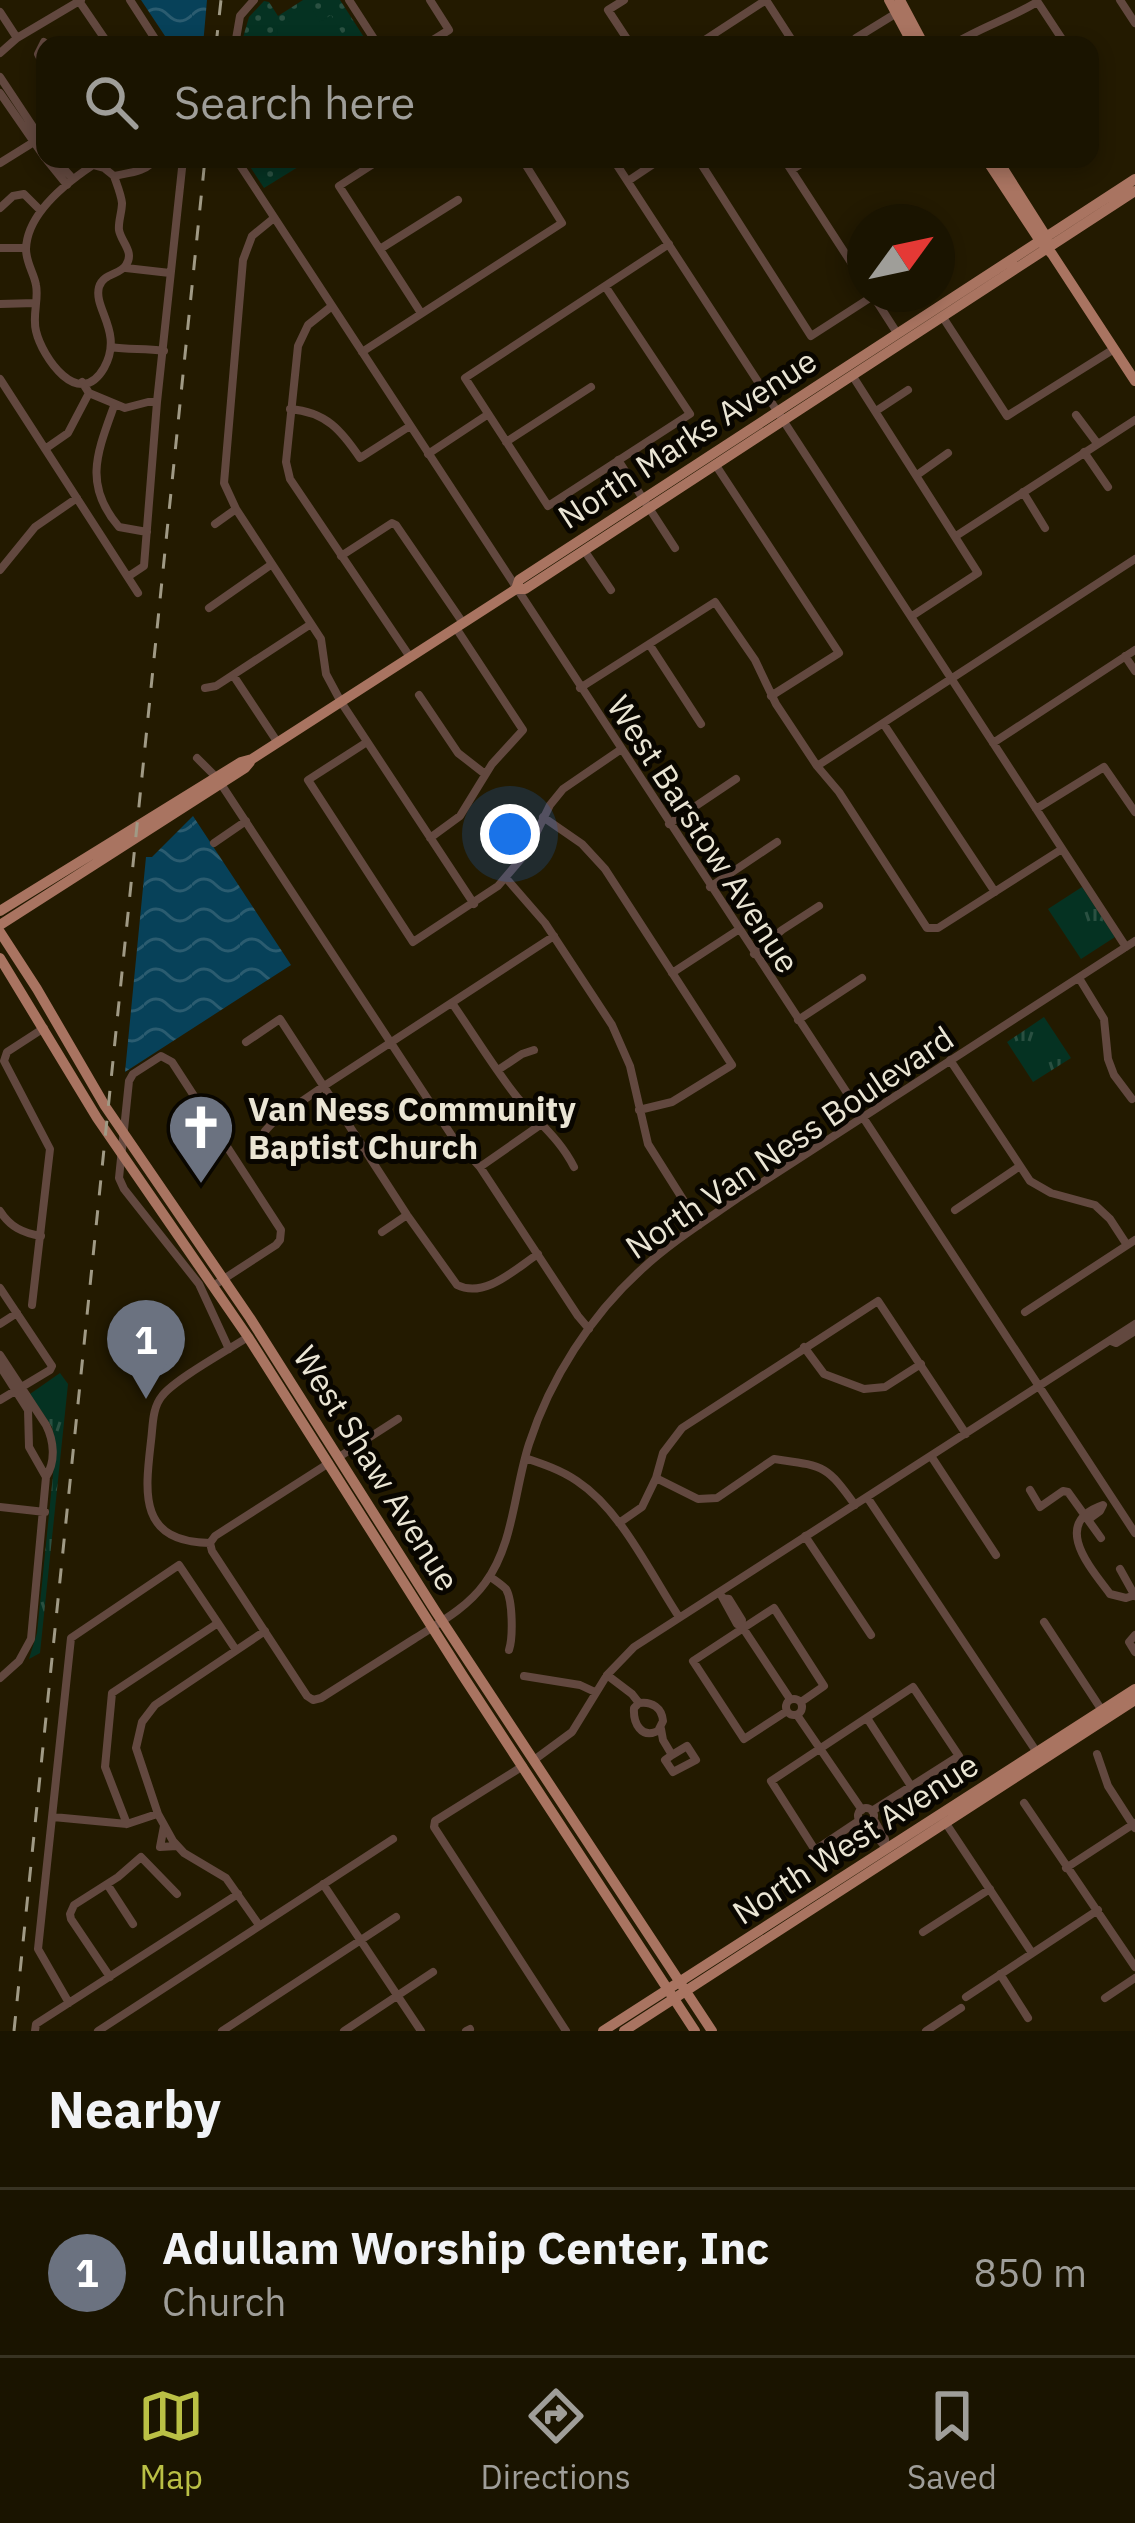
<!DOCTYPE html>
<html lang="en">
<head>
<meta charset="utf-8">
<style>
  body { margin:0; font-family:"IBM Plex Sans",sans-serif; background:#27210f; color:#f1f3f6 }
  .compass { position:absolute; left:847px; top:204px; width:108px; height:108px; border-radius:50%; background:#1a1400; box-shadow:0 6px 18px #0003; rotate:57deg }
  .you { position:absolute; left:510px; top:834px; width:42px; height:42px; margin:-30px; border:9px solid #fff; border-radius:50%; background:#1a73e8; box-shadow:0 0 0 18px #1a73e833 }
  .badge { display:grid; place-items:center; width:78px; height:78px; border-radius:50%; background:#bac045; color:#fff; font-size:39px; font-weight:700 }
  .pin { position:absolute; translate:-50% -99px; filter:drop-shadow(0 3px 6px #0008) }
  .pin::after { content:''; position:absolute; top:63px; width:42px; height:36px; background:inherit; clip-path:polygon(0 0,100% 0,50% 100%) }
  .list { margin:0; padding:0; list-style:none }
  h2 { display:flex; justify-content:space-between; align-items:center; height:156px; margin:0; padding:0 48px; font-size:51px }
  h2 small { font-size:39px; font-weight:400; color:#9f9e99 }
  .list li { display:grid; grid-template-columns:78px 1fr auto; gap:36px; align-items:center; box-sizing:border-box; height:168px; padding:0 48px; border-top:3px solid #383322 }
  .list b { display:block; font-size:45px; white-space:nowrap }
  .list p { margin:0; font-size:39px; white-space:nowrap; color:#9f9e99 }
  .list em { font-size:39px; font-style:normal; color:#9f9e99 }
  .icon { flex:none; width:66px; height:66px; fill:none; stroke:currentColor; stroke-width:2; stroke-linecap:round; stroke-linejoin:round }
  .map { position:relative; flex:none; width:1135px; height:2031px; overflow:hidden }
  .search { position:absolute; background:#1a1400; box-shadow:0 6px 18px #0003; left:36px; right:36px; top:36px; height:132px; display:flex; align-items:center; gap:30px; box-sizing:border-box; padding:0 42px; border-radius:24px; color:#9f9e99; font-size:45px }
  .sheet { height:324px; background:#1a1400 }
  nav { display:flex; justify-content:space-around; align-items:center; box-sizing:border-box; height:168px; border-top:3px solid #383322; background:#1a1400; font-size:33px; color:#9f9e99 }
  nav a { display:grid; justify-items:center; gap:6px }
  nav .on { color:#bac045 }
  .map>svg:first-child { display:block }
  .grass { fill:url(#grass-tufts) }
  .park { fill:url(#park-dots) }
  .pitch { fill:#053222 }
  .water { fill:url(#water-waves) }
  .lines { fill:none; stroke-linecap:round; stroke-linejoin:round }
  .minor { stroke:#62483f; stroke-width:8 }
  .major { stroke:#a97461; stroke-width:10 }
  .rail { stroke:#a09a85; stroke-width:3; stroke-dasharray:15 15; stroke-linecap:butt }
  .labels { text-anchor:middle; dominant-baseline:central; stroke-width:10; stroke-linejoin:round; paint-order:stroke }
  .street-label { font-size:33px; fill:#eae5d4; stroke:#090600 }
  .poi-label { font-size:33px; font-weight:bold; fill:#eae5d4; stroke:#090600; text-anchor:start }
</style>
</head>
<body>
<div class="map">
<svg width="1135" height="2031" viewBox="0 0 1135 2031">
  <defs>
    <pattern id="grass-tufts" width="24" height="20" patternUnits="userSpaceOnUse" patternTransform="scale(3)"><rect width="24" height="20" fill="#053222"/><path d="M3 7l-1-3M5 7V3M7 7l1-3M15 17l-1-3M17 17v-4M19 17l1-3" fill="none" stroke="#2a5041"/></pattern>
    <pattern id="park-dots" width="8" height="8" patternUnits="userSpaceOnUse" patternTransform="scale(3)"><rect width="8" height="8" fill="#053222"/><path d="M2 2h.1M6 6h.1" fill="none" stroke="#2a5041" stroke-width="1.8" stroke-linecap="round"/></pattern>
    <pattern id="water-waves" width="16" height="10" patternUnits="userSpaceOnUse" patternTransform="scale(3)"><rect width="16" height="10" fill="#074159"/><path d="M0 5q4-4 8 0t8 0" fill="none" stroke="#2b5c70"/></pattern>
  </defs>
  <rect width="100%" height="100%" fill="#231a00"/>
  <path class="grass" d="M1082 887 1115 937 1081 959 1048 909Z
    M1044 1017 1071 1058 1033 1082 1007 1042Z
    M60 1373 68 1384 40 1653 29 1659 37 1633 56 1445 52 1427 30 1394Z"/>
  <path class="park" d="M303 0H340L369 45H246L242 41 249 17 264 1 269 2 278 16Z
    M252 159H311L264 188 249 165Z"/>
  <path class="pitch" d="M311 7 320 22 331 15 349 45H279L276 40 278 29Z"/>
  <path class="water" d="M141 0H207L203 45H171Z
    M193 816 291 965 125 1072 146 857H152Z"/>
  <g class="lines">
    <path class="minor" d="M130 0 159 45
      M349 0 378 45
      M624 0 608 10 631 45
      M1120 0 1135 23
      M79 1 109 45
      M1037 1 1062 39
      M0 12 17 38
      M856 38 895 14
      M44 42 38 54 45 68
      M235 45 240 16 254 0
      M425 45 449 30 430 0
      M697 45 766 0 795 45
      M952 45C981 27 1009 19 1037 2
      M0 53 17 38 81 0
      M0 77 45 145
      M0 93 45 158
      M46 159 67 185
      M55 159 73 179
      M236 159 1135 1533
      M381 159 339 186 421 313
      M613 159 1126 947
      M698 159 811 336 873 296
      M784 159 865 284
      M0 163 45 135
      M791 170 809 159
      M114 176C117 185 121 194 122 203 122 212 118 222 119 230 121 242 135 252 126 265 120 275 103 273 99 287 93 309 124 332 104 368 79 411 42 357 36 331 32 315 39 300 36 285 34 273 26 263 26 249 27 213 66 183 93 165L104 168 114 176C127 173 148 172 154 159
      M628 181 661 159
      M0 208 13 196 24 194 41 211
      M274 218 252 236 243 260 224 483 236 509 321 639 326 674 341 702 474 904
      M0 248H26
      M380 249 458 200
      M126 268 170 273
      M605 286 690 414 548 506 465 378 669 244
      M872 294 897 333
      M0 304 35 303
      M332 306 308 325 298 346 286 462 290 479 410 657
      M942 316 1007 416 1114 349
      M111 347C129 350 145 348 164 351
      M362 352 562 223 522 159
      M852 375 978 573 912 616
      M0 379 138 593
      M89 393 125 408 148 402H157
      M114 406C97 453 83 485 119 527L147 532
      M290 409C326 412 341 430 360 458L410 426
      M876 411 908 390
      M1076 415 1097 443
      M506 442 591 387
      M45 449 68 433 89 393 82 382
      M1084 452 1108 487
      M428 454 487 415
      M618 460 675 548
      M715 464 839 653 771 696
      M917 475 948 453
      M1023 492 1045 528
      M215 524 236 509
      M956 536 1135 420
      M584 550 611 590
      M341 556 392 523 396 525 463 623
      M0 570 35 527 77 498
      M129 576 144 566 157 402 183 159
      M209 608 272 564
      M649 644 701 724
      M1125 656 1135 671
      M233 675 278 743
      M205 688 216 686 311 624
      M580 688 715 602 755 660 776 704 817 766 839 792 927 928H938L1062 849
      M419 695 458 753 485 774
      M883 723 995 892
      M367 742 308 780 413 942 498 886 527 852 550 805 563 789 620 750
      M993 743 1135 650
      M197 758 216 777
      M817 766 1135 559
      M221 784 452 1136 480 1167 578 1316 589 1329
      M1036 809 1104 767 1135 812
      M543 817 582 844 605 869 732 1065 672 1102 639 1110
      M669 824 736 779
      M430 838 460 816 492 764 523 730 456 628
      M214 843 246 821
      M506 878 545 923 612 1025 630 1066 648 1144 699 1225
      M710 887 777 842
      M754 954 782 930 819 906
      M672 973 738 930
      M1079 978 1104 1019 1108 1059 1114 1075 1132 1099
      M452 1003C472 1032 491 1063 513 1092 533 1119 558 1135 574 1167
      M798 1020 862 978
      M246 1042 280 1019 407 1215 457 1285C485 1299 515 1269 538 1254
      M950 1060 1030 1181 1051 1193 1095 1205 1110 1219 1127 1245
      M498 1070 522 1054 534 1050
      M265 1131 276 1119 324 1086 554 936
      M480 1167 543 1123
      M955 1210 1020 1166
      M0 1211C10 1227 23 1233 41 1236
      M382 1232 407 1215
      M213 1286 276 1245 280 1240 281 1230 172 1062 161 1056 133 1074 129 1081 119 1178 124 1189 199 1284 229 1349
      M0 1288 52 1366 50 1370 0 1400
      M32 1305 50 1149 4 1061 7 1052 44 1028
      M1025 1312 1135 1240
      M0 1324 17 1313
      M1111 1341 1116 1343 1135 1331
      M804 1347 824 1374 864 1389 885 1387 921 1364
      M0 1355 46 1425C54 1441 56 1461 46 1477L31 1639 19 1661 0 1678
      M0 1366 28 1410 29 1447 46 1477
      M931 1456 996 1555
      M339 1457 398 1419
      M525 1458C543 1464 561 1470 577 1481 621 1510 650 1573 679 1617
      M656 1478 698 1499 717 1498 774 1459C823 1466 826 1464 855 1505
      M1030 1490 1040 1507 1063 1491 1068 1492 1101 1538
      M867 1497 1038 1754
      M0 1507 45 1512
      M1084 1517 1089 1519 1100 1511 1103 1505C1051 1523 1089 1566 1110 1594L1126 1598 1135 1595
      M619 1523 642 1507 656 1478 663 1453 682 1428 878 1301 966 1434
      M805 1536 871 1635
      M210 1543 212 1551 307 1696 313 1700 321 1698C352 1678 383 1659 414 1639 439 1623 467 1608 485 1583 514 1544 514 1490 529 1444 550 1379 591 1315 642 1269 671 1242 705 1221 738 1198L1135 941
      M210 1543C138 1542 145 1493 151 1441 153 1426 152 1408 162 1396 174 1380 228 1350 248 1337
      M210 1543 215 1536 329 1463
      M1120 1569 1135 1596
      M490 1577C494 1579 503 1586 506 1589 513 1601 513 1638 509 1650
      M720 1593 737 1624 741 1625 790 1699
      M723 1598 729 1599 742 1620 741 1625
      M1044 1622 1103 1712
      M1135 1635 1129 1642 1135 1652
      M607 1675 632 1694 639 1703C652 1701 662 1708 663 1721L658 1731C641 1739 633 1723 634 1708L639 1703
      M524 1676 580 1685 595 1692
      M786 1707a8 8 0 1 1 16 0a8 8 0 1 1-16 0Z
      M787 1711 744 1739 693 1661 774 1608 824 1686 801 1702
      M797 1715 862 1810
      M867 1718 911 1786
      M661 1729 663 1740 672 1755 687 1746 696 1760 673 1772 665 1760 672 1755
      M1097 1754 1108 1786 1135 1828
      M534 1760 572 1732 607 1675 634 1647 1135 1324
      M523 1766 435 1821 434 1827 566 2031
      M1024 1803 1135 1967
      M858 1816a8 8 0 1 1 16 0a8 8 0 1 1-16 0Z
      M53 1817 127 1824 157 1814
      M943 1819 1032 1953
      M860 1820 815 1850 771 1781 913 1687 959 1756 872 1811
      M874 1820 885 1839V1845
      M127 1824 105 1767 112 1693 218 1623
      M867 1825 887 1849
      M164 1826 160 1847 177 1846
      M1066 1868 1135 1823
      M107 1884 133 1924
      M323 1884 421 2031
      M259 1925 226 1878 184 1853 173 1841 158 1814 136 1748 142 1722 155 1705 265 1631
      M923 1932 990 1889
      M1000 1974 1028 2018
      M110 1977 71 1919 70 1914 74 1905 118 1877 141 1857 177 1894
      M966 1997 1098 1910
      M1105 1998 1135 1978
      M69 2003 38 1949 71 1638 179 1565 236 1650
      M35 2031 36 2024 238 1894
      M98 2031 393 1839
      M222 2031 396 1917
      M344 2031 433 1972
      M466 2031 470 2029
      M926 2031 961 2008"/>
    <path class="major" d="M889 0 913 45
      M900 0 924 45
      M986 159 1040 241 1052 254 1135 381
      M997 159 1047 238
      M516 589 519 580 1135 179
      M0 911 241 762 252 759 516 589H525L1135 191
      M0 925 245 768 250 762
      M0 932 37 989 105 1106 250 1318 436 1612 712 2031
      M0 958 97 1118 248 1337 463 1676 695 2031
      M603 2031 1135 1689
      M624 2031 1135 1700"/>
    <path class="rail" d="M216 45 221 0
      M14 2031 205 159"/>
  </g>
  <defs>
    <symbol id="church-pin" viewBox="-11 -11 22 30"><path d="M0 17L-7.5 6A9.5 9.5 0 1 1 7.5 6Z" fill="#6b7280" stroke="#090600"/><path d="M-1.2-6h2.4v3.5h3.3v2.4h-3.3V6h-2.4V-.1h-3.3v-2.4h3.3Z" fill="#fff"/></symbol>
  </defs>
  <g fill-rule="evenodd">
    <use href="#church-pin" x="163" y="1089" width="76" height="104"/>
  </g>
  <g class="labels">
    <g class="street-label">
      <text transform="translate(687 438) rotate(-33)">North Marks Avenue</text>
      <text transform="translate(704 834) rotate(57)">West Barstow Avenue</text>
      <text transform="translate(789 1142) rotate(-34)">North Van Ness Boulevard</text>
      <text transform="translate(377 1468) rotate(58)">West Shaw Avenue</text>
      <text transform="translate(855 1838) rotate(-33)">North West Avenue</text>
    </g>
    <g class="poi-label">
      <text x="248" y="1108">Van Ness Community<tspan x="248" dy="38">Baptist Church</tspan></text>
    </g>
  </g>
</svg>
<svg class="compass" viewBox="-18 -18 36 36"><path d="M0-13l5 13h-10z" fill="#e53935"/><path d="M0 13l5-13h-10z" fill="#9f9e99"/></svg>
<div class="you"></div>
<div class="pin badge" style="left:146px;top:1399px;background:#6b7280">1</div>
<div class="search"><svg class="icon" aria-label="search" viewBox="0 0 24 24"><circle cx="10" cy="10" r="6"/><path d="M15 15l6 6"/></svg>Search here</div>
</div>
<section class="sheet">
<h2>Nearby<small></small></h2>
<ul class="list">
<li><span class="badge" style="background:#6b7280">1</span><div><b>Adullam Worship Center, Inc</b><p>Church</p></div><em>850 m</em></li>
</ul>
</section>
<nav>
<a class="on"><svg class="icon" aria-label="map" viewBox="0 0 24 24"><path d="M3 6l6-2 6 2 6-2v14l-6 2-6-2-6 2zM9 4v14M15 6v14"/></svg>Map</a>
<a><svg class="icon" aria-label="directions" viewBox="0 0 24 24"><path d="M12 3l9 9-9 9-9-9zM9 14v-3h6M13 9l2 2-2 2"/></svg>Directions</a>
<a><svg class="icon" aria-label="saved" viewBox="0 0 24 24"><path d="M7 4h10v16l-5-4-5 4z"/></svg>Saved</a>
</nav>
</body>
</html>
